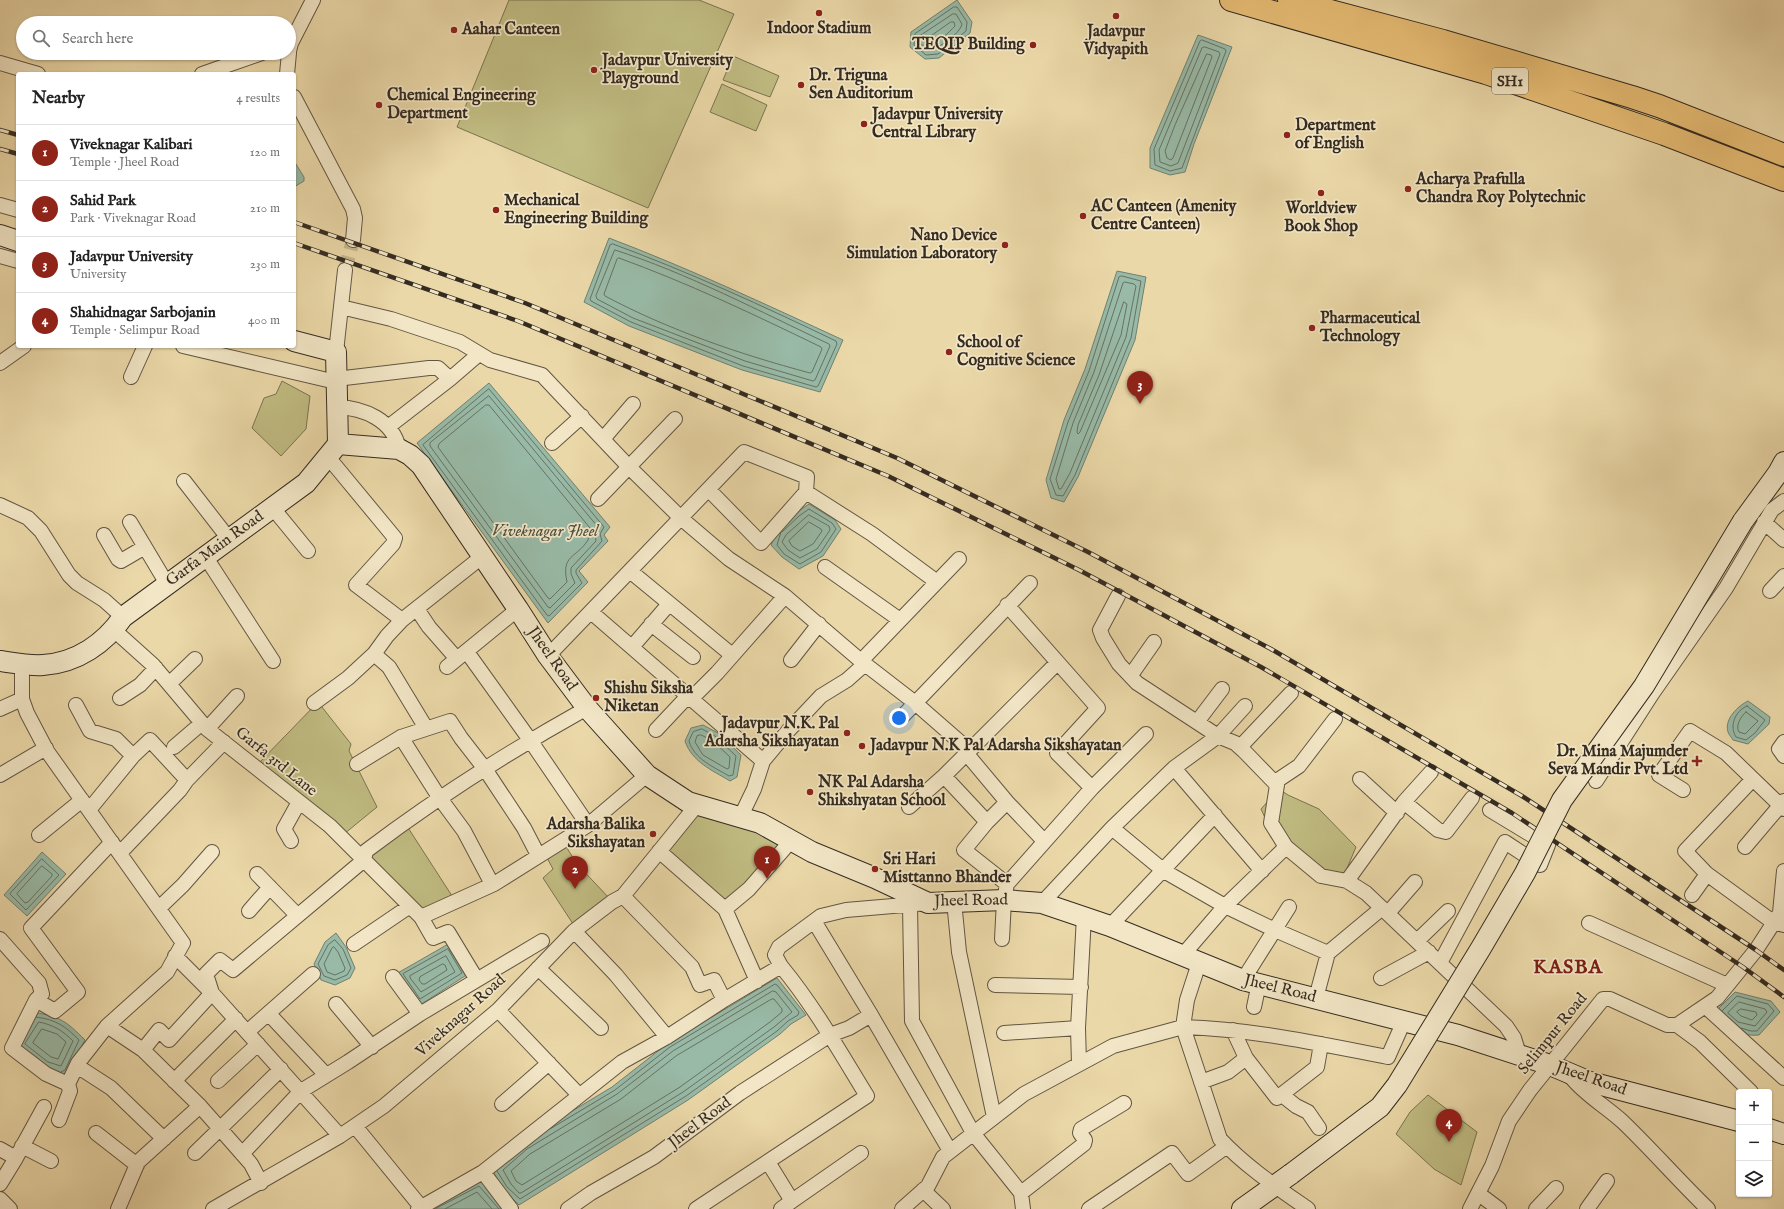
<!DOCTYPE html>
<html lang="en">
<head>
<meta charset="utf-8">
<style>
  body { margin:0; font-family:"IM FELL English",serif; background:#f6f6f6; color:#222 }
  .controls { position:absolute; right:12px; bottom:12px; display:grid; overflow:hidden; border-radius:4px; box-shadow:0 1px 3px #0004 }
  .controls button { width:36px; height:36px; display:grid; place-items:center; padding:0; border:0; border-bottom:1px solid #e0e0e0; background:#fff; color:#222; font:20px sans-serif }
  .you { position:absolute; left:899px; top:718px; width:14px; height:14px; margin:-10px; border:3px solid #fff; border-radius:50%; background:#1a73e8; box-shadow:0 0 0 6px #1a73e833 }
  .badge { display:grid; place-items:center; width:26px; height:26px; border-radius:50%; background:#8f2418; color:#fff; font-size:13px; font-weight:700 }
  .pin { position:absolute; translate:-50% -33px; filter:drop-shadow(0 1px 2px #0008) }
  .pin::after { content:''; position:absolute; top:21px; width:14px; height:12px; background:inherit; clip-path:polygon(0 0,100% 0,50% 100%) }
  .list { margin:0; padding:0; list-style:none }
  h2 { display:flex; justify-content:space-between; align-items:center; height:52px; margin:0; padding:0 16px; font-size:17px }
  h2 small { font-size:13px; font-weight:400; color:#767676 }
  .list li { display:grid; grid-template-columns:26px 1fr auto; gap:12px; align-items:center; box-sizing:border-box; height:56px; padding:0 16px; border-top:1px solid #e0e0e0 }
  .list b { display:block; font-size:15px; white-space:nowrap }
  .list p { margin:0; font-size:13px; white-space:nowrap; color:#767676 }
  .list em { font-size:13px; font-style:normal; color:#767676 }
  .icon { flex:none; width:22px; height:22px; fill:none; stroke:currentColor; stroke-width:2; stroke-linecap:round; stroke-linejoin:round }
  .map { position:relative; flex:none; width:1784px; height:1209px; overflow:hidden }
  .search { position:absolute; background:#fff; box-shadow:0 1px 3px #0004; left:16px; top:16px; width:280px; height:44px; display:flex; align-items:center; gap:10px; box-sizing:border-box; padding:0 14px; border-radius:22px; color:#767676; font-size:15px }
  .panel { position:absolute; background:#fff; box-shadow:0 1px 3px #0004; left:16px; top:72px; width:280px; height:276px; border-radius:4px }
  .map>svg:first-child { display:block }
  .green { fill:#c0bc82; stroke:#7a7452 }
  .water { fill:#98baa7; stroke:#708171 }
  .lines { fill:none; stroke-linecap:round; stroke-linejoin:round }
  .shore { stroke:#667264; stroke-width:1 }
  .street-tunnel { stroke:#c6b58d; stroke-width:14; stroke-dasharray:14 7; stroke-linecap:butt }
  .street-casing { stroke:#625643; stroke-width:16 }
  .secondary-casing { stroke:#342b21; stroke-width:22 }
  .primary-casing { stroke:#342b21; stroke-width:24 }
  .street { stroke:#f2e6c6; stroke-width:14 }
  .secondary { stroke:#f2e6c6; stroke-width:20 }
  .primary { stroke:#e6bc74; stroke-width:22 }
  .rail-casing { stroke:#342b21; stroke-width:4.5 }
  .rail { stroke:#f2e6c6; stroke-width:3; stroke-dasharray:9; stroke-linecap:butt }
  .secondary-bridge-casing { stroke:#342b21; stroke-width:22; stroke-linecap:butt }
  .secondary-bridge { stroke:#f2e6c6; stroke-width:20 }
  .poi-dot { fill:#8f2418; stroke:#f2e6c6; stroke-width:1.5 }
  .labels { text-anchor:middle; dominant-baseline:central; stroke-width:3.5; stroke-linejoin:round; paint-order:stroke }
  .shield { fill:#f2e6c6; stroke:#6d6352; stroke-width:1 }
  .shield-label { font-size:15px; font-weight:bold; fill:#342b21 }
  .poi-label { font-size:16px; font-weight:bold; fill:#342b21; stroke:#f2e6c6; text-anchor:start }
  .street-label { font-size:16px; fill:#342b21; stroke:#f2e6c6 }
  .water-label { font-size:17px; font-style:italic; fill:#4d4f42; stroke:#f2e6c6 }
  .district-label { font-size:20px; font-weight:bold; letter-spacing:1px; fill:#7a1f14; stroke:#f2e6c6 }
</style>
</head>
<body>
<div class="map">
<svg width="1784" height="1209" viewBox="0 0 1784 1209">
  <rect width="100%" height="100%" fill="#ebd8a8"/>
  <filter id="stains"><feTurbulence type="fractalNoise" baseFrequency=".005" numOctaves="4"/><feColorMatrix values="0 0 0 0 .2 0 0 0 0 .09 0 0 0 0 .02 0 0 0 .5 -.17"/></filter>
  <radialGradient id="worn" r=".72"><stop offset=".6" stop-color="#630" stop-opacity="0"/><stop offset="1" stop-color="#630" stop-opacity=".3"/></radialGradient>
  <path class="green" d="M509 0H699L734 14 648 208 457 127Z
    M733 56 779 76 770 97 723 80Z
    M722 84 767 105 756 131 710 112Z
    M282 381 310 396 306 429 281 456 252 428 264 398 276 394Z
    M318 702 351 744 349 751 377 807 344 834 257 765Z
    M1279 789 1288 795 1319 809 1356 847 1345 873 1322 872 1271 831 1261 809Z
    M698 810 787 842 720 908 662 851Z
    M405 823 454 899 422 914 368 861V852Z
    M565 845 577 864 610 899 575 927 543 878 553 869 546 856Z
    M1428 1095 1477 1132 1461 1185 1434 1169 1396 1134 1410 1112Z"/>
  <path class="water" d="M957 0 972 22 970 33 939 58 925 59 910 47 911 32Z
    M1198 35 1232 47 1194 144 1185 172 1170 175 1150 168V148Z
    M294 161 304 177V181L294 187Z
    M609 238C688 268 765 304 843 340L820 392 742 370 629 326 584 302Z
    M1117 271 1146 277 1135 340 1078 477 1064 502 1051 498 1046 480 1064 420 1085 369Z
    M489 383 610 527 604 535 608 541 579 571 588 582 548 623 417 443Z
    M809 504 835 520 841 529 823 556 799 569 782 557 771 545C780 524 791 516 809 504Z
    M1748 701 1770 717 1769 724 1748 744 1733 740C1732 738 1729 735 1728 732 1724 719 1738 706 1748 701Z
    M703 725 718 733 741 755 737 777 730 781C712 770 692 762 685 741L691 728Z
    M42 852 66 874 27 916 4 895Z
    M336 933 346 947 355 968 350 978 335 985 321 980 314 964 325 942Z
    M450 943 468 974 420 1005 396 974Z
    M777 978 806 1015 791 1024 780 1034 688 1100 519 1205 504 1190 491 1168 521 1142 612 1087 667 1044Z
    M1735 992 1771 1001 1780 1012 1759 1035C1738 1037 1730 1025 1716 1011Z
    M33 1012C61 1017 66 1021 85 1040L67 1074 61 1077 18 1050Z
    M480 1180 504 1209H426Z"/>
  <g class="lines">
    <path class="shore" d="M954 7H957L967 22 966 31 938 54 926 55 914 45 915 34Z
      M953 14H956L962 24C960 34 937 50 928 50L920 43V36Z
      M951 22H954L955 26C949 32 939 43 930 44L927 41V39Z
      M1202 40 1225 49 1226 51 1182 168 1170 171 1155 165 1154 149 1200 41Z
      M1205 47 1219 52 1220 54 1178 163 1171 166 1160 162 1159 150 1202 48Z
      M1207 54 1211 55 1212 57 1173 158 1171 160 1167 158 1165 151 1175 125Z
      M613 244C689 272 763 306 836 341L837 344 818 386 816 387 743 366 631 322 591 301 590 299 610 245Z
      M615 250C687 273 761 312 829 344L830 346 815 380 813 381 745 361 633 318 597 299 596 296Z
      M619 258C688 283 755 315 821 347L822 349 812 372 810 373C739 354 669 330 605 296L604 294 617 259Z
      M1122 276 1141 281 1131 338 1075 475 1063 496 1056 495 1050 479 1068 422 1089 371 1119 277Z
      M1125 282 1134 284 1136 286 1126 337 1070 473 1061 489H1059L1056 479 1073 423 1094 372 1123 283Z
      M1124 302 1127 304 1121 335 1080 432 1078 434 1077 432 1078 425 1099 375Z
      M489 389 604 527 600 534 602 541 576 570V573L582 583 549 616 547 615 423 445Z
      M489 396 598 527 595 534 596 541 571 568V574L575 583 550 608 548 607 430 446V443Z
      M486 405H489L590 528C590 531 590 537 588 540 576 559 561 554 567 582L550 599 548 598 438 447 439 444Z
      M809 515 829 526 830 530 817 549 800 558 788 550 782 542 786 535Z
      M809 522 821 529 822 531 813 544 800 551 792 546 789 541Z
      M781 532 777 545 784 554 800 564 821 552 836 529 832 523 809 509 799 516 782 532
      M1747 706 1765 720 1755 733 1746 740 1736 737C1729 726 1735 711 1747 706Z
      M1746 712 1758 721 1745 734 1739 732C1735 726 1741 716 1746 712Z
      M702 729 715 736 736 756 733 775 729 776C714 767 694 759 689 741L693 732Z
      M701 735 712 740 730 757 729 768 727 769 703 755 695 742 697 736Z
      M42 859 59 875 26 910 10 894Z
      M42 866 52 874V876L28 902 25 903 17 894Z
      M335 940 343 949 351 968 347 975 335 980 324 976 318 964 328 945Z
      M334 947 338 952 345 968 344 971 335 975 327 972 324 964 332 948Z
      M448 949 462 973 420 999 403 974Z
      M446 956 455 972 421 992 410 978V976Z
      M443 964 445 965 447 970 425 984H422L419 980 420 977Z
      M773 991 776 992 792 1012 774 1027 683 1092 521 1193H519L511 1184 503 1170 527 1149 617 1094 673 1051Z
      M772 999H774L782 1009V1012L770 1022 680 1087 522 1185 516 1181 511 1171 530 1154 621 1099 676 1056Z
      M1739 1002 1765 1009 1767 1012 1755 1026 1738 1022 1728 1013Z
      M1741 1009 1756 1012 1757 1015 1752 1020 1741 1016 1737 1012Z
      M1722 1011 1737 996 1768 1004 1774 1011 1757 1031H1751L1741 1028
      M36 1017C57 1020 65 1026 79 1040L65 1070 61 1072
      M39 1022C54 1025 63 1031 73 1041L61 1066 48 1062 25 1044Z
      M42 1029 57 1034 66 1042 58 1059 51 1057 33 1043Z
      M497 1171 507 1187 520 1199 686 1096 777 1031 788 1021 798 1015 799 1012 777 985 775 984 670 1047 615 1090 550 1129
      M435 1209 479 1186 499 1209
      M445 1209 477 1192 492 1209"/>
    <path class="street-tunnel" d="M345 270 353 240"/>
    <defs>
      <path id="street" d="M289 51 291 43 313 0
        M0 63 38 74
        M202 74 262 53
        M287 74 289 53
        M294 97 353 209 355 218 353 240
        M0 205 18 210
        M0 256 18 261
        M341 307 391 319 460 342 490 360 542 375 629 467 682 519 729 559 785 596 861 661 914 702 969 750
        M183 346 336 382
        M336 352 345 270
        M0 363 24 346
        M131 377 145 346
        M336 379 429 368H438L450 379
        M337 407C364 408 393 420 399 449
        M388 427 450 379 479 354
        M603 439 633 404
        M552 443 582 416
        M328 457 395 538 393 544 356 585 402 620
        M184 481 229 539
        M709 490 761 543 806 492
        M598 499 675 419
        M0 505 28 518 41 531 69 575 77 583 104 600 123 617
        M272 507 308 551
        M130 522 167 584
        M1764 522 1784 540
        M104 535 118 559 121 561 145 547
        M205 556 273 661
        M825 567 900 620
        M630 571 732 655
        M1770 591 1784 576
        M1118 596 1100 630 1103 638 1119 664 1137 683 1218 736 1235 743 1244 751 1277 785 1271 823 1286 847 1321 876 1347 881 1366 893 1506 1026 1514 1038 1519 1054
        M1007 605 1098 708 1057 753 1092 788
        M417 609 429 627 457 659
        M591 612 763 761
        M651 624 693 657
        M114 630 153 665 207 729 330 826 421 917 433 938 448 932 477 980
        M632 647 669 604
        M467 652 530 740 588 825
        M374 654 389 667 426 728
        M548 656 744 452 807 477 806 492 872 534 937 582
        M791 660 819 624
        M861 661 959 559
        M22 664V699L27 713 47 751 183 943 167 972 107 1026 78 1063 68 1084 46 1074 12 1048 36 1000 55 1011 78 992 31 928 112 842
        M447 667 518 609
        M1131 675 1154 642
        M169 684 195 659
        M120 698 140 685 156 668
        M690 700 717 673 785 596
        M314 703 348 678 374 654 387 636 402 620 483 556
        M76 705 90 731 116 739 133 756
        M0 709 22 699
        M900 719 1030 583
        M1197 722 1222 689
        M207 729 237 696
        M656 730 687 697
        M401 737 439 797 464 831 492 884
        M1784 742 1779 749 1784 756
        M174 747 202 723
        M1240 747 1291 693
        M966 753 1007 802 1044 841
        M357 764 401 737 450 721 461 738 485 769 524 828 538 855
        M1174 768 1262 871
        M0 775 46 748
        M944 776 987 822
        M1360 779 1397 813
        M1753 779 1685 851 1707 874 1773 922 1784 925
        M1596 781 1652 694 1726 588 1772 510 1784 501
        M1275 782 1299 766 1335 719
        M1683 790 1659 775 1690 731 1726 753 1784 809
        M1007 802 987 822 964 850 1007 884
        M1404 802 1438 830 1446 832 1472 798
        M909 807 944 776 1057 663
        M89 810 133 756 150 740 187 780
        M740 818 754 789 763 761 788 731 821 696 847 680 865 664
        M1112 828 1164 871 1225 906 1275 930 1328 953
        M39 835 82 800
        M291 841 284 829 299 802
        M1745 847 1784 801
        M659 851 725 909 757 981
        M120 853 180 790 187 780 224 742
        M257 874 297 915
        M1347 881 1404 802 1431 772
        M1692 895 1707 874
        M623 896 692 967 700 985 714 980 724 1000
        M954 901 959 952 994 1117
        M1042 903 1112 828 1174 768 1218 736 1245 706
        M910 905 912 1021 973 1133 1021 1193 1023 1209
        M159 908 183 885 212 852
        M725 909 749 889 791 841
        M249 911 270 887
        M1388 913 1415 882
        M421 917 494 884 588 825 647 775
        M814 921 871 1015 950 1151
        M1589 923 1727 985
        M1110 926 1215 815
        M574 931 616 975 667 1037
        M0 939 39 983 42 994 36 1000
        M1002 939 1004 900 1007 884 1092 788 1146 734
        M1417 941 1448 911
        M354 944 410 906
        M175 956 212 993 340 1136
        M1182 956 1225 906 1286 847
        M1440 963 1505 842 1540 865 1548 845 1490 810
        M538 968 601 1028
        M393 977 420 1014
        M1381 978 1429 952
        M1243 980 1289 907
        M995 985 1081 987
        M1316 998 1328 953 1382 908
        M336 1004 372 1047
        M1254 1007 1259 983
        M1706 1007 1784 1078
        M498 1010 579 1095
        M269 1014 326 1075
        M1677 1025 1700 1042 1751 1092
        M107 1026 143 1050 200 1106 251 1164 261 1183
        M1233 1030 1246 1058 1277 1098 1317 1067 1321 1044
        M247 1032 313 974
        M1004 1033 1078 1028
        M143 1050 159 1030 169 1040 212 993 206 974 220 960 233 970 364 860 366 851C436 798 510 751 587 708
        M1079 1064 1078 1028 1084 916
        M77 1066 111 1088 164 1139
        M1571 1077C1585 1095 1607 1107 1624 1123 1653 1151 1679 1181 1708 1209
        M174 1081 236 1019
        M218 1081 258 1044
        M1201 1082 1228 1072 1246 1058
        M1282 1095 1296 1106 1308 1112 1319 1128
        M502 1104 549 1063
        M59 1120 70 1091 68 1084
        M355 1126 421 1207
        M96 1133 137 1165
        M22 1146 51 1161
        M0 1149 16 1158
        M195 1153 281 1069
        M242 1154 301 1091 348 1062 420 1014 542 941
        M768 1162 792 1201 861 1153
        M483 1172 511 1209
        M0 1184 16 1158 44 1107
        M923 1190 943 1209
        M1021 1193 1084 1144 1085 1140 1080 1133 1081 1129 1124 1103
        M1479 1194 1499 1209
        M0 1199 10 1209
        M118 1209 138 1162 200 1106
        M213 1209 340 1136 384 1106 498 1010 574 931 612 902 623 896 696 806
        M418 1209 483 1172 622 1062 667 1037 724 1000 781 966 775 955 779 947 821 916 846 910 928 903
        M568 1209 591 1193 654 1157 740 1093 830 1035 849 1028 871 1015
        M696 1209 867 1096C840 1052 814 1006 781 966
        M781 1209 792 1201
        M902 1209 928 1186 943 1157 1024 1094 1113 1046 1183 1027 1187 1000 1199 963
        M1089 1209 1172 1153 1188 1174 1227 1146
        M1308 1209C1278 1188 1245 1166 1220 1139L1183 1027C1253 1029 1320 1044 1388 1057L1404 1021
        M1470 1209 1492 1166 1509 1121 1530 1090 1603 999H1610L1667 1025H1677L1717 998 1756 950 1780 913 1784 871
        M1536 1209 1556 1188
        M1587 1209 1607 1181"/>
      <path id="secondary" d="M0 235 18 241
        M338 444 399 449 410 455 421 465 518 609 548 656 587 708 647 775 688 802 760 823 812 852 875 878 928 903 1004 900 1042 903 1110 926 1243 980 1458 1035 1550 1065 1590 1082 1739 1121
        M1743 521 1778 473 1784 462
        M0 661C14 663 29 666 43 665 77 663 105 643 123 617L306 483 338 444 336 352 294 341
        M1769 1129 1784 1134
        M1242 1209 1291 1174"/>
      <path id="primary" d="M1231 0 1486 73 1664 134 1784 180
        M1289 0 1443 41 1632 97 1659 106 1784 155"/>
    </defs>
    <use href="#street" class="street-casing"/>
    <use href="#secondary" class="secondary-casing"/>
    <use href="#primary" class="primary-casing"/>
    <use href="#street" class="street"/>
    <use href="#secondary" class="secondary"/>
    <use href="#primary" class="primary"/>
    <defs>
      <path id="rail" d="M0 130 18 135
        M0 149 18 154
        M294 222 525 303 897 458 1088 552 1271 649 1522 796 1756 950 1784 970
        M294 243 518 321 888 476 1079 570 1261 667 1512 813 1743 967 1784 997"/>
    </defs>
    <use href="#rail" class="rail-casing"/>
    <use href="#rail" class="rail"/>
    <defs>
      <path id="secondary-bridge" d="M1291 1174 1380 1107 1397 1085 1481 948 1525 873 1562 800 1644 686 1743 521"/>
    </defs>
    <use href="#secondary-bridge" class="secondary-bridge-casing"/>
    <use href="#secondary-bridge" class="secondary-bridge"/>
  </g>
  <g class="poi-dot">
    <circle cx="819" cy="13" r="4"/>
    <circle cx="1116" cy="16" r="4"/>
    <circle cx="454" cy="30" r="4"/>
    <circle cx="1033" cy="45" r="4"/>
    <circle cx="594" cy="70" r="4"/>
    <circle cx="801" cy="85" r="4"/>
    <circle cx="379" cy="105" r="4"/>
    <circle cx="864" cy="124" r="4"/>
    <circle cx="1287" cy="135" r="4"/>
    <circle cx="1408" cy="189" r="4"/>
    <circle cx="1321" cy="193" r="4"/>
    <circle cx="496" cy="210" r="4"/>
    <circle cx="1083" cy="216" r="4"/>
    <circle cx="1005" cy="245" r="4"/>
    <circle cx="1312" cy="328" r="4"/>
    <circle cx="949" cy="352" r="4"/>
    <circle cx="596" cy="698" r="4"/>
    <circle cx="847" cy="733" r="4"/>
    <circle cx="862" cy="746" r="4"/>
    <path d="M1695 755h4v4h4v4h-4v4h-4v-4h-4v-4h4z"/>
    <circle cx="810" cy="792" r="4"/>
    <circle cx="653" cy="834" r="4"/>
    <circle cx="875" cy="869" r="4"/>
  </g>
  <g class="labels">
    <rect class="shield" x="1492" y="68" width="36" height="26" rx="3"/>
    <g class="shield-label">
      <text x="1510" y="81">SH1</text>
    </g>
    <g class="poi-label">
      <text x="819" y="29" text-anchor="middle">Indoor Stadium</text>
      <text x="462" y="30">Aahar Canteen</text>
      <text x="1116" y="32" text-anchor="middle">Jadavpur<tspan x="1116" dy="18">Vidyapith</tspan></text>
      <text x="1025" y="45" text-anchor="end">TEQIP Building</text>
      <text x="602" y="61">Jadavpur University<tspan x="602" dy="18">Playground</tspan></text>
      <text x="809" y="76">Dr. Triguna<tspan x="809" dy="18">Sen Auditorium</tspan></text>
      <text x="387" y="96">Chemical Engineering<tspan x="387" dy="18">Department</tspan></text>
      <text x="872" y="115">Jadavpur University<tspan x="872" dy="18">Central Library</tspan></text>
      <text x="1295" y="126">Department<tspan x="1295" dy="18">of English</tspan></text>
      <text x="1416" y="180">Acharya Prafulla<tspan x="1416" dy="18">Chandra Roy Polytechnic</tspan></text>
      <text x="504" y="201">Mechanical<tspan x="504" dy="18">Engineering Building</tspan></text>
      <text x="1091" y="207">AC Canteen (Amenity<tspan x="1091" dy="18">Centre Canteen)</tspan></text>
      <text x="1321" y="209" text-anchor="middle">Worldview<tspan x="1321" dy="18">Book Shop</tspan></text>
      <text x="997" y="236" text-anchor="end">Nano Device<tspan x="997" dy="18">Simulation Laboratory</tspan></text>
      <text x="1320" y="319">Pharmaceutical<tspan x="1320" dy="18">Technology</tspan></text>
      <text x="957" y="343">School of<tspan x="957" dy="18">Cognitive Science</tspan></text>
      <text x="604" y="689">Shishu Siksha<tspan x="604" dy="18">Niketan</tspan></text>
      <text x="839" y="724" text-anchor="end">Jadavpur N.K. Pal<tspan x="839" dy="18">Adarsha Sikshayatan</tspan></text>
      <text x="870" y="746">Jadavpur N.K Pal Adarsha Sikshayatan</text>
      <text x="1688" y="752" text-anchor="end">Dr. Mina Majumder<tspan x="1688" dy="18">Seva Mandir Pvt. Ltd</tspan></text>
      <text x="818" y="783">NK Pal Adarsha<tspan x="818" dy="18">Shikshyatan School</tspan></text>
      <text x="645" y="825" text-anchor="end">Adarsha Balika<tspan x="645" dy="18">Sikshayatan</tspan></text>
      <text x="883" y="860">Sri Hari<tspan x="883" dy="18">Misttanno Bhander</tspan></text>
    </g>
    <g class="street-label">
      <text transform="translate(215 549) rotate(-36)">Garfa Main Road</text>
      <text transform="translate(552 659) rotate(55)">Jheel Road</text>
      <text transform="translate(276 762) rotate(39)">Garfa 3rd Lane</text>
      <text transform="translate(971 901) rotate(-1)">Jheel Road</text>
      <text transform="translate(1280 989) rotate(14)">Jheel Road</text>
      <text transform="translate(461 1016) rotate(-42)">Viveknagar Road</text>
      <text transform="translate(1553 1034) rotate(-51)">Selimpur Road</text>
      <text transform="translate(1591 1079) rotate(19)">Jheel Road</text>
      <text transform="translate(700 1123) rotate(-37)">Jheel Road</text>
    </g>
    <g class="water-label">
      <text x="545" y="531">Viveknagar Jheel</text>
    </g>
    <g class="district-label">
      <text x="1568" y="967">KASBA</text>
    </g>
  </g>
  <rect width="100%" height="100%" filter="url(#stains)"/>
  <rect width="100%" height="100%" fill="url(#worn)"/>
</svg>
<div class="controls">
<button>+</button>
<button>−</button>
<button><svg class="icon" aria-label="layers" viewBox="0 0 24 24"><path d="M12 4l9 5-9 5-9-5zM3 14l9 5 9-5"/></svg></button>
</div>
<div class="you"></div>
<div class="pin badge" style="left:767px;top:879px">1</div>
<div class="pin badge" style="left:575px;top:889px">2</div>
<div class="pin badge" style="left:1140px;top:404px">3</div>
<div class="pin badge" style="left:1449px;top:1142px">4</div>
<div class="search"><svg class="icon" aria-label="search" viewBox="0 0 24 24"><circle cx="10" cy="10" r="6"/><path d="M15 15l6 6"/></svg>Search here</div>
<section class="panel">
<h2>Nearby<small>4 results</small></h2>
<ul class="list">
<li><span class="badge">1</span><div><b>Viveknagar Kalibari</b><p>Temple · Jheel Road</p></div><em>120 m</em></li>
<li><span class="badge">2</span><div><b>Sahid Park</b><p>Park · Viveknagar Road</p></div><em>210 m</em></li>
<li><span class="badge">3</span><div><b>Jadavpur University</b><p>University</p></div><em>230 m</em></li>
<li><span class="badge">4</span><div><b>Shahidnagar Sarbojanin</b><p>Temple · Selimpur Road</p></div><em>400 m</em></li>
</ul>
</section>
</div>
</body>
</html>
